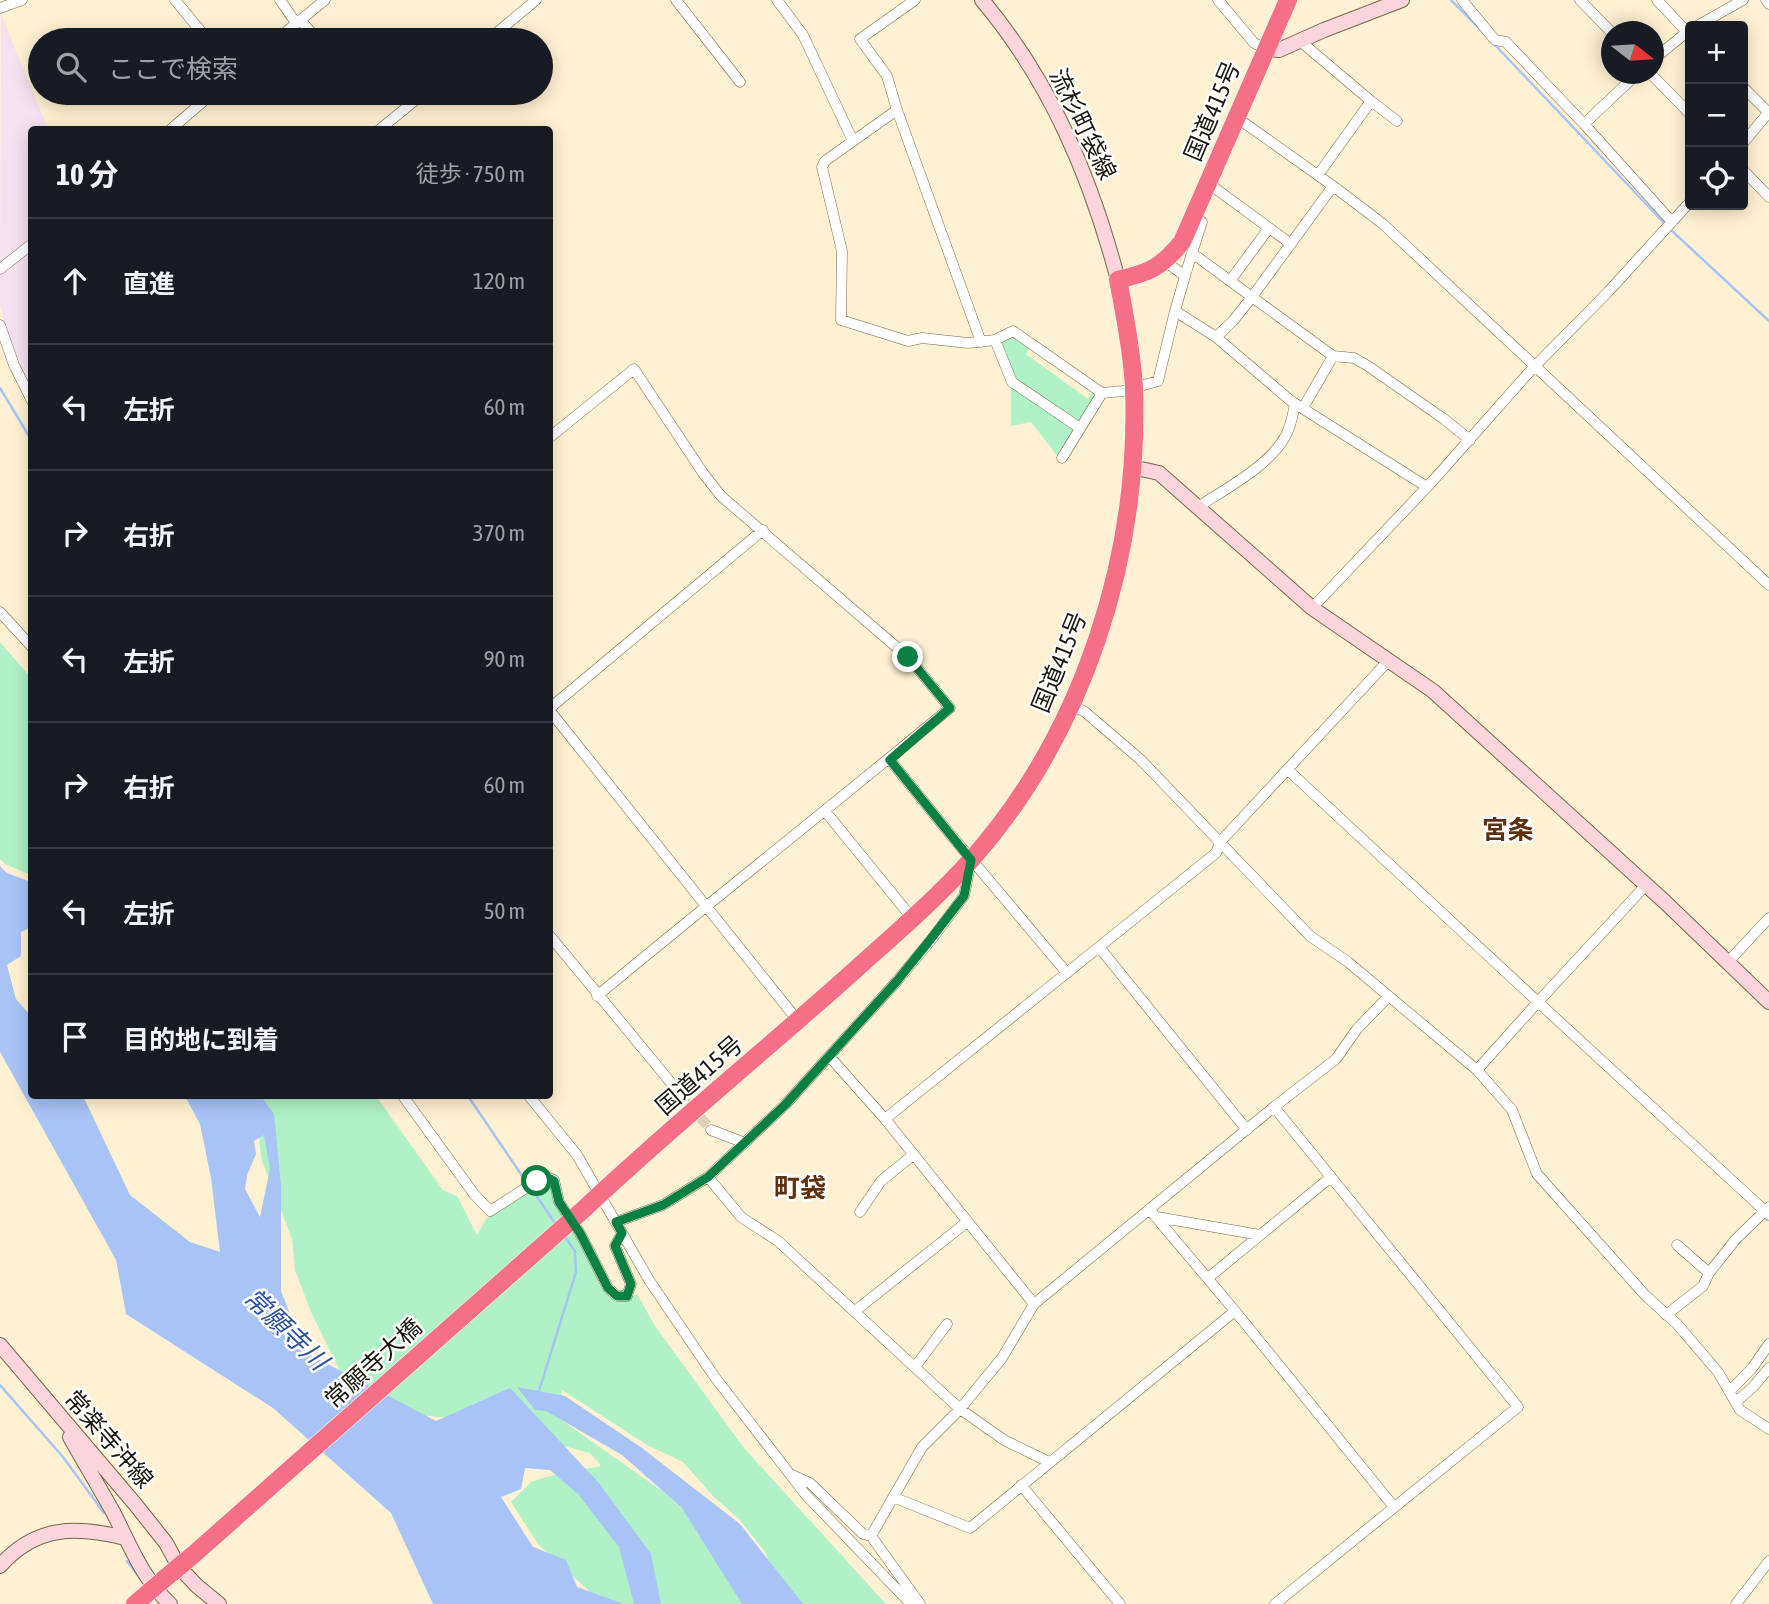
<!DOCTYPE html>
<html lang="ja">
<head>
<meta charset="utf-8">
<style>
  body { margin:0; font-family:"Asap Condensed","Noto Sans JP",sans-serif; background:#242831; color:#f1f3f6 }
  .controls { position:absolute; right:21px; top:21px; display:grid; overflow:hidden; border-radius:7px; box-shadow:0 4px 18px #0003 }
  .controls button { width:63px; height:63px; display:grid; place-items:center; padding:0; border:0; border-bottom:2px solid #363941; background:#171b24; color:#f1f3f6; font:35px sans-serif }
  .compass { position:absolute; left:1601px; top:21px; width:63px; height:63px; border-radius:50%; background:#171b24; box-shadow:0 4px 18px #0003; rotate:107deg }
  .stop { position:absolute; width:21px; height:21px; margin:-16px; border:5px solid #0b8043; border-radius:50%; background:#fff }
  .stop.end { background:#0b8043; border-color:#fff; box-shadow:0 2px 7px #0008 }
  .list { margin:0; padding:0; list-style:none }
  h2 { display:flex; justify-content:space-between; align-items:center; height:91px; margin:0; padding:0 28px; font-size:30px }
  h2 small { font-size:23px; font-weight:400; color:#9ea1a6 }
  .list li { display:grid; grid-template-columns:46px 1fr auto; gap:21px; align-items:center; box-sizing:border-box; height:126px; padding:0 28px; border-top:2px solid #363941 }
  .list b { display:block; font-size:26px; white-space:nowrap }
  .list em { font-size:23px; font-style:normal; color:#9ea1a6 }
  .icon { flex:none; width:38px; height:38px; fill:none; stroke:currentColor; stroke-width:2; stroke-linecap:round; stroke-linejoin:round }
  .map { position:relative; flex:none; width:1769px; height:1604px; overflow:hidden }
  .search { position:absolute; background:#171b24; box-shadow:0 4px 18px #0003; left:28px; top:28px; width:525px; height:77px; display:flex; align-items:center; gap:18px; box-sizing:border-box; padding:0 24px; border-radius:38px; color:#9ea1a6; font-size:26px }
  .panel { position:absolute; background:#171b24; box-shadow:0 4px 18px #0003; left:28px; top:126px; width:525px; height:973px; border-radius:7px }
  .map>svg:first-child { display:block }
  .industrial { fill:#f5e2f1 }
  .green { fill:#b0f1c7 }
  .water { fill:#a8c4f7; fill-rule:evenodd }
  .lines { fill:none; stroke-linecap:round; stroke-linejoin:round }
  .stream { stroke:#a8c4f7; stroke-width:2.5 }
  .street-tunnel { stroke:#ddd0b4; stroke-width:10; stroke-dasharray:10 5; stroke-linecap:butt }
  .street-casing { stroke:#74684c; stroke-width:11 }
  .secondary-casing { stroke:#74684c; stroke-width:16 }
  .highway-casing { stroke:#fff; stroke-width:19 }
  .street { stroke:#fff; stroke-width:10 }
  .secondary { stroke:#fcd4db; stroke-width:14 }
  .highway { stroke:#f56f87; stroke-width:18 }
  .highway-bridge-casing { stroke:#fff; stroke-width:19; stroke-linecap:butt }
  .highway-bridge { stroke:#f56f87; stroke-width:18 }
  .route { stroke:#0b8043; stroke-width:9 }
  .labels { text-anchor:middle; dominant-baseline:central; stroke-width:5; stroke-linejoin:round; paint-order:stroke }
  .street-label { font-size:24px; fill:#1c170c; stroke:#fff }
  .neighbourhood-label { font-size:26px; font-weight:bold; fill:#5d300e; stroke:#fff }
  .water-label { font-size:26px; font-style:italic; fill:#2c539c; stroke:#fff }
</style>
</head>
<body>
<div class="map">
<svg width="1769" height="1604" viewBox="0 0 1769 1604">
  <rect width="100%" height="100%" fill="#fff1d2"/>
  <path class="industrial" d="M1 14 48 129 32 130 31 388 9 338 0 306Z"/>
  <path class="green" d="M1014 335 1030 347 1026 354 1088 399 1093 392 1098 397 1059 458 1031 422 1011 426V386L1001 342Z
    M0 642 31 678V875L5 864 0 859Z
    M251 1096H376L443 1190 457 1196 477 1235 486 1219 522 1195 552 1187 577 1234 600 1286 611 1298 624 1301 637 1294 655 1326 744 1448 886 1604H789L765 1552 740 1520 713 1496 683 1462 647 1445 562 1390 557 1417 665 1493 703 1528 750 1604H611L590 1592 538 1544 511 1502 531 1482 550 1476 601 1466 590 1453 465 1420 411 1414 344 1379 311 1312 295 1270 292 1239 261 1158 257 1112Z"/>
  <path class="water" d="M0 866 7 873 31 882V927L21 932V956L7 965 16 999 31 1016 32 1096H83L130 1195 190 1242 220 1252 211 1178 200 1124 185 1096H261L274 1114 281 1185V1291L305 1352 436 1421 510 1388 599 1483 651 1554 661 1604H634L619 1547 578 1494 550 1470 525 1468 521 1489 501 1497 533 1547 566 1560 577 1587 624 1604H433L391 1513 273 1408 126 1314 116 1260 0 1052ZM264 1135 270 1169 260 1217 245 1189 247 1175 256 1154 254 1141Z
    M517 1387 565 1396 642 1448 740 1524 803 1604H742L682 1508 622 1455 546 1411 535 1410Z"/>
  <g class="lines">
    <path class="stream" d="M1451 0 1483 32
      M1495 45 1666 225
      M1671 230 1769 321
      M0 388 32 441
      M468 1096 527 1183
      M531 1188 557 1226
      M0 1385 63 1457 104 1513
      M539 1391 576 1272 575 1251 565 1237
      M127 1561 142 1581"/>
    <path class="street-tunnel" d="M681 1095 711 1130"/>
    <defs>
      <path id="street" d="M175 0 208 40
        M280 0 296 23
        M676 0 740 82
        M777 0 803 35 853 141
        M1218 0 1254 43 1266 49
        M1462 0 1495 40 1506 42 1584 124 1637 74
        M1580 0 1612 33
        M1657 0 1687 32 1690 30
        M1766 0 1769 4
        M0 8 22 0
        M300 20 318 40
        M1697 26 1743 0
        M276 40 325 0
        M488 40 536 0
        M1300 41 1371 101
        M1654 59 1687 32 1690 35
        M1651 74 1690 114
        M1743 87 1769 113
        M897 110 887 76 860 39 915 0
        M1584 124 1672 222
        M170 130 213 93
        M379 130 424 93
        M1743 143 1769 112
        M1743 170 1769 197
        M1318 175 1371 101 1397 121
        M1208 183 1291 244
        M1333 186 1383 224 1769 585
        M1192 253 1202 222 1194 217
        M1166 262 1185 276 1175 311 1216 337 1291 401 1427 487
        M0 269 32 244
        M1185 276 1192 253 1252 297 1333 186 1236 117
        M1230 281 1269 228
        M0 325 14 365 32 401
        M1216 337 1233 321 1252 297 1333 356 1303 408
        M981 342 897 110 825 161 822 167 842 251 841 320 908 341 922 338 968 343 995 340
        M1333 356 1354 358 1368 366 1444 419 1470 440
        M1080 428 1012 382 995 340 1013 331 1102 393
        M550 437 634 369 703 473 721 496 908 657 950 708C833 805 714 899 597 996
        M1062 458 1102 393 1123 391 1158 381 1175 311
        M1198 507C1225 489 1271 465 1286 435 1291 426 1293 414 1295 404
        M1312 608 1430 484 1532 369 1608 292 1690 202
        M0 612 32 647
        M1071 705 1085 712 1141 760 1310 936 1348 962 1477 1070 1512 1110 1537 1174 1645 1295 1677 1324 1718 1372 1740 1410 1769 1429
        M550 708 763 530
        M550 711 798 1021
        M890 760 950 834 1067 973
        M1288 770 1538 1002 1646 885
        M825 811 912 918
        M550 936 681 1095
        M1099 947 1247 1130
        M1727 963 1769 918
        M829 1056 885 1119 1034 1304
        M1477 1070 1538 1002 1765 1211 1769 1207
        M403 1096 474 1194 490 1211 537 1181 546 1177 554 1180 559 1202 580 1233 608 1288 617 1296H627L631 1284 615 1246 622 1233
        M529 1096 577 1155 649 1280 714 1376 806 1495 911 1604
        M1274 1107 1518 1407 1275 1604
        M885 1119 1216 853 1220 842 1389 660
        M711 1130 745 1143
        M708 1177 741 1217 778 1241 960 1409 1004 1440 1049 1462
        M1149 1209 1235 1311 1394 1507
        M860 1212 881 1181 913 1155
        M1157 1217 1260 1235
        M616 1222 663 1205 708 1177 785 1105 897 981 931 940 964 896 970 866
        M1677 1245 1709 1273
        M1208 1278 1331 1177
        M855 1311 967 1222
        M1666 1315 1703 1286 1709 1273 1736 1239 1765 1211 1769 1215
        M915 1367 947 1324
        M1730 1391 1753 1367 1769 1344
        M1736 1402 1753 1387 1769 1368
        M790 1474 810 1483 863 1534 871 1536
        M1021 1485 1120 1604
        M893 1497 970 1528 1235 1311
        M920 1604 871 1536 922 1447 960 1409 1002 1358 1034 1304 1274 1107 1336 1059 1357 1029 1388 997
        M1736 1604 1769 1561"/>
      <path id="secondary" d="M982 0C1051 82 1091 178 1118 280
        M1266 49 1279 50 1324 30 1402 0
        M1132 467 1159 473 1312 608 1433 691 1665 902 1769 1002
        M0 1345 135 1504 166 1543 179 1567 197 1586 219 1604
        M70 1437C84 1462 99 1487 113 1512 130 1545 142 1578 170 1604
        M0 1566C36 1525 77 1526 125 1538"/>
      <path id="highway" d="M584 1209C672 1126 766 1050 855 970 895 934 936 899 972 859 1084 732 1140 556 1134 388 1132 352 1125 315 1118 280 1151 272 1160 268 1182 242L1288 0
        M163 1580 193 1555"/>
    </defs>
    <use href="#street" class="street-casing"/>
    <use href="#secondary" class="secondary-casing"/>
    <use href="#highway" class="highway-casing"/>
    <use href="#street" class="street"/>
    <use href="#secondary" class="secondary"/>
    <use href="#highway" class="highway"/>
    <defs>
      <path id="highway-bridge" d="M193 1555 584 1209
        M135 1604 163 1580"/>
    </defs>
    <use href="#highway-bridge" class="highway-bridge-casing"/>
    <use href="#highway-bridge" class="highway-bridge"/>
  </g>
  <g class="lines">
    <path class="route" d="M537 1181 546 1177 554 1181 559 1202 580 1233 608 1288 617 1296H627L631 1284 615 1246 622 1233 616 1222 663 1205 708 1177 785 1105 897 981 930 940 964 896 971 860 890 760 950 708 908 657"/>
  </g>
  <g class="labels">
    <g class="street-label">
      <text transform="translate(1212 111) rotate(-67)">国道415号</text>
      <text transform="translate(1083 124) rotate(64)">流杉町袋線</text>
      <text transform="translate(1059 662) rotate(-68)">国道415号</text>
      <text transform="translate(699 1075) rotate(-41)">国道415号</text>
      <text transform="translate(373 1363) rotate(-42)">常願寺大橋</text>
      <text transform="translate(109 1439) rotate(49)">常楽寺沖線</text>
    </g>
    <g class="neighbourhood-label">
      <text x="1508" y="830">宮条</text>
      <text x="800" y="1188">町袋</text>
    </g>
    <g class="water-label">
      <text transform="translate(286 1329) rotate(44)">常願寺川</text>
    </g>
  </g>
</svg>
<div class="controls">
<button>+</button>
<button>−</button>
<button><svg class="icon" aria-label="locate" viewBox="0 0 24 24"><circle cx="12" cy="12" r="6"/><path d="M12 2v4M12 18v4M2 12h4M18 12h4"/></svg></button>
</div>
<svg class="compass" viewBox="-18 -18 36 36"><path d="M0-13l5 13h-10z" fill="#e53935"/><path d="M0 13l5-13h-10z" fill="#9ea1a6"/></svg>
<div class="stop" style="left:537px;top:1181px"></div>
<div class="stop end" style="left:908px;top:657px"></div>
<div class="search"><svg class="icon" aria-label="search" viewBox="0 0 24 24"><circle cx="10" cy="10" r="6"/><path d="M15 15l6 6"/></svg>ここで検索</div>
<section class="panel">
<h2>10 分<small>徒歩 · 750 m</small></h2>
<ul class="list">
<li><svg class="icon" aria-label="ahead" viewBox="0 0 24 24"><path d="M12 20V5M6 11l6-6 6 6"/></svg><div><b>直進</b></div><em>120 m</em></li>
<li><svg class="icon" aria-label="left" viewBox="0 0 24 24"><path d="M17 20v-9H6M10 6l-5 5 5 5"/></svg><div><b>左折</b></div><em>60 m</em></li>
<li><svg class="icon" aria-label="right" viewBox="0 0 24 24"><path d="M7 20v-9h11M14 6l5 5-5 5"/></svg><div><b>右折</b></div><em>370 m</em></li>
<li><svg class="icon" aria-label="left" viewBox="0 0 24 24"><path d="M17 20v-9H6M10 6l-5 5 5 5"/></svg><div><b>左折</b></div><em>90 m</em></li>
<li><svg class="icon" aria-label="right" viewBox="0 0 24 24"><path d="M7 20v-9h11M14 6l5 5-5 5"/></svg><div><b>右折</b></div><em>60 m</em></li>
<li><svg class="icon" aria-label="left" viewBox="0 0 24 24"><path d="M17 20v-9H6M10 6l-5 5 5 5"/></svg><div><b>左折</b></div><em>50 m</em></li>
<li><svg class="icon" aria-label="arrive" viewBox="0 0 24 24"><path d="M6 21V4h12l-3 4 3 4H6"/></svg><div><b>目的地に到着</b></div></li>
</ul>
</section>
</div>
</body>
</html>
